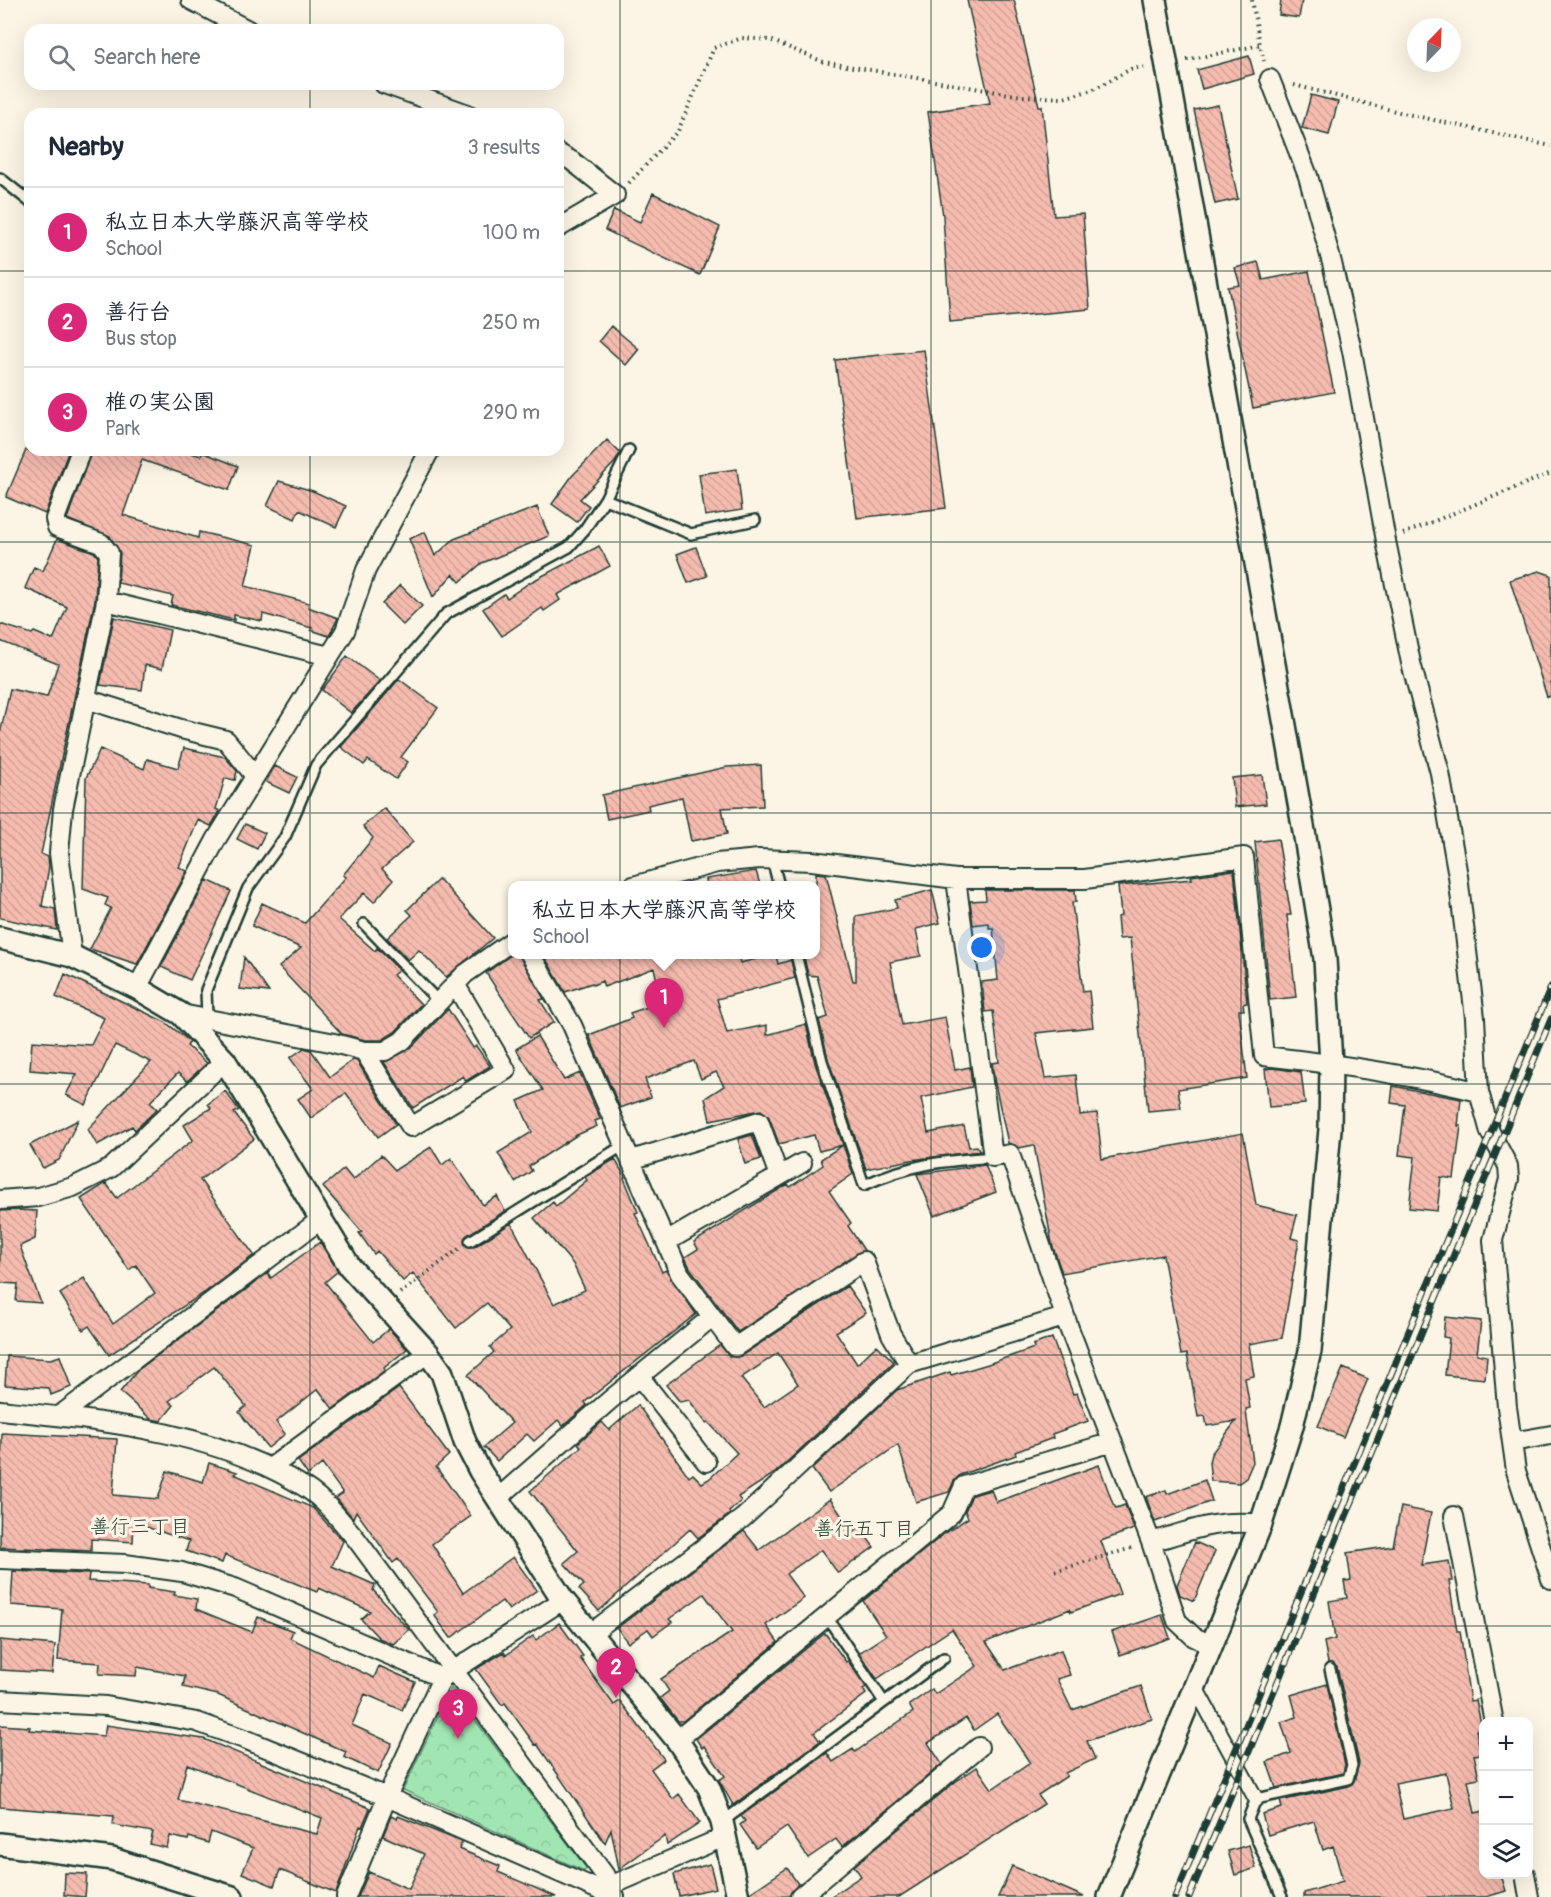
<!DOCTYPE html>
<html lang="en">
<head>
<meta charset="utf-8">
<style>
  body { margin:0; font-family:Pangolin,"Klee One",sans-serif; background:#f6f6f7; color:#1f2937 }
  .controls { position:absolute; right:18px; bottom:18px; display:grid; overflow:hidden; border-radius:12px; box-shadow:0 6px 24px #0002 }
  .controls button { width:54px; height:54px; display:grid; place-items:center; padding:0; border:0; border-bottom:2px solid #e0e1e3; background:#fff; color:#1f2937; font:30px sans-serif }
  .compass { position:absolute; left:1407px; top:18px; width:54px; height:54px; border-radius:50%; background:#fff; box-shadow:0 6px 24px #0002; rotate:23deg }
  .you { position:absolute; left:982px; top:948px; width:21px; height:21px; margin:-15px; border:4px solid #fff; border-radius:50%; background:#1a73e8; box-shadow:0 0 0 9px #1a73e833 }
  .badge { display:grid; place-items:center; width:39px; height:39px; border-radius:50%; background:#db2777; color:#fff; font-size:20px; font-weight:700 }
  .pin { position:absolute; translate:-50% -50px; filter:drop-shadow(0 2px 3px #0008) }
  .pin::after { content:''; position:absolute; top:32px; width:21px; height:18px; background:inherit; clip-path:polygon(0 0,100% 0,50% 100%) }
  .popup { position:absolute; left:508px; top:881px; width:312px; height:78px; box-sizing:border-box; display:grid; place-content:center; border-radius:12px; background:#fff; filter:drop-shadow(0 2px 4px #0005); font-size:20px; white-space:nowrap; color:#747a83 }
  .popup b { font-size:22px; color:#1f2937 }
  .popup::after { content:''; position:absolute; left:50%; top:100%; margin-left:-12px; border:12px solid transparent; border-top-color:#fff }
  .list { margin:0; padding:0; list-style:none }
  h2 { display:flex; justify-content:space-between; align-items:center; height:78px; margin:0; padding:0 24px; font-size:26px }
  h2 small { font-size:20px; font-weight:400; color:#747a83 }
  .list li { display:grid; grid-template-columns:39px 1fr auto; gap:18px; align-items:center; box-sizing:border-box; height:90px; padding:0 24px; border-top:2px solid #e0e1e3 }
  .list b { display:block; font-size:22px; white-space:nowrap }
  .list p { margin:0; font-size:20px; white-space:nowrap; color:#747a83 }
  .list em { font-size:20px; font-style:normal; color:#747a83 }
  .icon { flex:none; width:33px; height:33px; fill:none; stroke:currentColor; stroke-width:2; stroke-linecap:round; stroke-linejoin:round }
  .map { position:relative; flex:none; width:1551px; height:1897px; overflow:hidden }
  .search { position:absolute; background:#fff; box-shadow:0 6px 24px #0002; left:24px; top:24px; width:540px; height:66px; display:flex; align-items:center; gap:15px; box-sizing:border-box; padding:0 21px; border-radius:18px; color:#747a83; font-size:22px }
  .panel { position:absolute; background:#fff; box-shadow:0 6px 24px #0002; left:24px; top:108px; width:540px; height:348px; border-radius:18px }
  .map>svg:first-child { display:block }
  .park { fill:url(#park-crowns); stroke:#609273; stroke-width:1.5 }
  .building { fill:url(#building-back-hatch); stroke:#1f3d34; stroke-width:1.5; fill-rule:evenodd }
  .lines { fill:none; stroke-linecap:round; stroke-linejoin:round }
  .service-casing { stroke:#1f3d34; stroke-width:14 }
  .pedestrian-casing { stroke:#1f3d34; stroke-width:18 }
  .minor-casing { stroke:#1f3d34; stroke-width:22 }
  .tertiary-casing { stroke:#1f3d34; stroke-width:26 }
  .path { stroke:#1f3d34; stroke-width:4; stroke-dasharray:1.5 4.5; stroke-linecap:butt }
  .service { stroke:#fcf5e5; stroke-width:9 }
  .pedestrian { stroke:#fcf5e5; stroke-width:14 }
  .minor { stroke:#fcf5e5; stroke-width:18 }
  .tertiary { stroke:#fcf5e5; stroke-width:21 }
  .rail-casing { stroke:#1f3d34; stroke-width:7 }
  .rail { stroke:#fcf5e5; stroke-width:4.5; stroke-dasharray:14; stroke-linecap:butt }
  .grid { fill:none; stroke:#1f3d34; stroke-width:1.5; stroke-opacity:0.55 }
  .labels { text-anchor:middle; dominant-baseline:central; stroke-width:6; stroke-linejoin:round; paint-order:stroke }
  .neighbourhood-label { font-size:20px; fill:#1f3d34; stroke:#fcf5e5 }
</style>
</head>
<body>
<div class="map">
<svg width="1551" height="1897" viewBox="0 0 1551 1897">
  <defs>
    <pattern id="park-crowns" width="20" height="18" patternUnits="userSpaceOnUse" patternTransform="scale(1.5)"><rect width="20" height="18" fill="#a1e6b2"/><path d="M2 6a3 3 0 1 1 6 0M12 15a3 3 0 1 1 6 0" fill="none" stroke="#8ac69a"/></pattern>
    <pattern id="building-back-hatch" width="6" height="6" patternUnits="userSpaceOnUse" patternTransform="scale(1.5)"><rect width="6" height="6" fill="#f6bbaf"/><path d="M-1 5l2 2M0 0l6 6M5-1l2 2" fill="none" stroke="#d2a297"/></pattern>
  </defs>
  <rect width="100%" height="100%" fill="#fcf5e5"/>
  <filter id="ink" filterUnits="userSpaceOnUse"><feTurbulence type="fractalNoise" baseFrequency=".0167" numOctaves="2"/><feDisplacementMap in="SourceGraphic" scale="12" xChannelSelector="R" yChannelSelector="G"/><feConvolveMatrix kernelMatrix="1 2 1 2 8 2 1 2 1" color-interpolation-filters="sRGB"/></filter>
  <g filter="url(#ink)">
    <path class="park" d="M451 1688 587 1869 584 1871 403 1790Z"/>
    <path class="building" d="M967 0H1014L1039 106H1042L1054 216 1083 214 1090 309 950 322 943 216 928 112 990 103Z
      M1281 0H1302L1299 18 1279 15Z
      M1249 56 1254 74 1202 89 1197 70Z
      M1311 95 1338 102 1329 135 1302 128Z
      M1218 105 1238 199 1215 204 1194 110Z
      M653 193 720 227 700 275 605 230 614 210 640 222Z
      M1258 262 1263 280 1309 271 1334 392 1253 408 1228 287 1240 285 1235 268Z
      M611 326 639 349 626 365 599 341Z
      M924 350 946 508 857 518 835 360Z
      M607 440 620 453 615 462 580 499 589 506 577 522 552 504 572 476Z
      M26 450H69L45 514 6 497Z
      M92 450H183L201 456 202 452 238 466 229 490 142 460 123 515 198 538 199 532 255 545 245 586 309 603 308 607 338 618 329 636 311 630 312 628 263 614 262 621 234 615V620L171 605 173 596 118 583 120 553 110 536 67 519Z
      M737 469 742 510 705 516 699 474Z
      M279 481 313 491 346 506 336 527 299 510 295 519 267 506Z
      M537 507 549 536 482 563 460 582 453 574 433 597 409 539 425 532 435 556 454 539Z
      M57 539 94 552 98 557 95 600 41 854 48 857 49 867 42 906 55 909 57 930 0 918V734L10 689 47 697 58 664 0 641V624L32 634 34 632 53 640 67 607 25 588 34 567 43 571Z
      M599 546 610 566 557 595 560 600 544 611 542 608 502 636 483 609 504 594 507 598 529 583Z
      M696 547 707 576 688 583 677 554Z
      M1539 571 1551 575V696L1547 697 1510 580Z
      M400 585 422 606 403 625 382 604Z
      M114 617 170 630 162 669 145 665 142 690 100 685Z
      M347 656 380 681 351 713 322 690Z
      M399 679 438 708 401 757 408 762 396 779 368 760 364 765 341 747Z
      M184 748 225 757 237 771 235 780 225 778 216 809 220 811 211 826 198 820 179 867 187 871 137 964 90 949 111 908 105 905 108 898 83 889 86 778 100 749 144 769 147 759 178 768Z
      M761 765 763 806 722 808 727 834 691 841 682 797 648 805 649 810 607 819 602 795 727 767Z
      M275 766 297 777 289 793 266 782Z
      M1262 775 1266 804 1235 807 1232 778Z
      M384 808 413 842 382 869 393 880 374 902 364 893 339 919 375 951 377 948 399 970 393 975 421 1004 395 1032 382 1040H365L342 1034 279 967 301 948 252 926 262 903 305 923 346 877 343 875 373 838 363 826Z
      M245 824 265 833 257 849 237 839Z
      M1278 839 1291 915H1287L1296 997 1270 1000 1255 842Z
      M1234 870 1247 1003 1243 1004 1244 1010H1239L1247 1078 1178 1089 1181 1108 1148 1111 1130 938 1119 939 1117 917 1121 916 1118 886 1192 879 1191 876Z
      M756 871 760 885H707L706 879Z
      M816 873 826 874 853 981H856V916L897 908 895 900 932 890 940 923 916 929 921 956 890 962 902 1025 945 1017 955 1070 970 1067 972 1087 921 1098 928 1133 964 1126 969 1147 977 1146 980 1151 911 1160 866 1169 828 1059 819 1020 828 1017 817 976 808 975 804 957 816 954Z
      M439 879 493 938 446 977 419 950 408 960 387 938 412 915 407 910Z
      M207 880 231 891 190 980 161 967Z
      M985 890H1075L1076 902 1072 903 1083 992 1089 991 1093 1027 1036 1033 1045 1078 1076 1075 1080 1115 1097 1113 1102 1159 1243 1133 1256 1205 1297 1215 1291 1238 1299 1240 1282 1338 1249 1344 1254 1376 1245 1378 1250 1408 1246 1409 1247 1419 1253 1462 1246 1478 1239 1483 1211 1481 1209 1462 1211 1454 1236 1421 1207 1426 1205 1416 1198 1417 1187 1354 1181 1355 1163 1255 1062 1273 1052 1244 1034 1145 1019 1148 1008 1143 995 1084 992 1063 999 1062 993 1011 985 1012 982 982 998 980 993 928H989V923L973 925 970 901 986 900Z
      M543 954H738L740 963 776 954 778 964 791 960 795 978 717 999 727 1033 767 1025V1035L806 1024 815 1063 843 1145 819 1151 814 1135 779 1144 769 1117 761 1110 710 1120 705 1098 724 1086 716 1072 701 1079 694 1061 645 1079 651 1097 620 1108 589 1035 632 1018 630 1013 662 1002 654 968 604 987 602 981 593 985 592 983 565 992Z
      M511 955 520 957 544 999 540 1000 554 1022 529 1038 486 973Z
      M244 957 269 992 240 989Z
      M65 974 165 1022 188 1040 190 1042 187 1046 207 1063 187 1081 178 1073 150 1102 157 1109 135 1130 132 1126 97 1145 88 1129 151 1062 115 1045 86 1105 66 1095 77 1074 30 1070 32 1041 91 1045 104 1018 56 997Z
      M448 1009 473 1048 476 1046 490 1066 466 1081 463 1076 413 1108 384 1062 410 1049Z
      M537 1036 564 1080 580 1073 600 1119 595 1121 597 1126 577 1135 529 1166 532 1171 515 1182 498 1153 532 1132 518 1101 543 1090 516 1049Z
      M304 1048 311 1050 330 1077 353 1060 357 1061 396 1124 378 1137 346 1093 311 1118 298 1099 313 1089 290 1058Z
      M1273 1068 1301 1072 1305 1104 1269 1107 1265 1069Z
      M1393 1086 1461 1099 1458 1126H1461L1454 1179 1441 1177 1437 1211 1409 1208 1415 1157 1399 1155 1405 1105 1391 1103Z
      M225 1091 239 1110 234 1113 254 1139 200 1180 254 1255 204 1293 109 1355 89 1326 83 1330 60 1294 84 1278 113 1324 155 1293 136 1265 129 1270 81 1199 106 1183 117 1198 193 1140 184 1125 211 1108 208 1104Z
      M78 1120 59 1160 43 1168 30 1145Z
      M752 1135 761 1159 745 1164 738 1139Z
      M843 1145 853 1174 829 1191 851 1223 848 1226 864 1250 738 1332 690 1268 685 1257 698 1249 694 1242 788 1184 790 1187 823 1165 821 1159Z
      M431 1147 442 1165 451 1158 483 1205 497 1196 505 1211 466 1236 465 1245 474 1247 511 1223 554 1304 585 1290 573 1264 534 1218 553 1202 556 1206 587 1180 585 1177 615 1159 625 1177 624 1178 638 1212 635 1213 662 1272 666 1270 696 1314 585 1402 587 1405 563 1426 558 1420 534 1441 527 1434 497 1461 484 1447 512 1423 468 1375 494 1352 490 1347 510 1330 487 1303 456 1328 413 1273 403 1281 377 1251 374 1254 359 1233 362 1232 323 1187 344 1169 353 1180 381 1155 395 1170Z
      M985 1165 996 1192 934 1216 917 1174Z
      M18 1210 37 1211 35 1239 20 1246 41 1303 16 1301 18 1284 0 1283V1211Z
      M320 1242 338 1271 325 1282 373 1342 389 1329 407 1349 384 1368 385 1370 333 1409 318 1389 276 1422 285 1434 268 1448 239 1412 246 1406 214 1367 169 1401 174 1405 161 1421 151 1419 120 1392 138 1370 268 1273 271 1278Z
      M847 1286 866 1313 836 1332 857 1364 877 1345 894 1362 775 1473 738 1497 741 1501 729 1512 730 1514 698 1538 690 1529 599 1611 579 1589 584 1585 564 1563 578 1551 530 1491 581 1447 578 1443 602 1422 609 1430 638 1405 689 1477 693 1474 702 1483 709 1479 737 1453 708 1422 706 1423 689 1400 680 1402 666 1385 720 1345 730 1357 741 1356ZM778 1353 798 1384 764 1407 741 1378Z
      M1445 1317 1481 1321 1477 1354 1487 1356 1485 1379 1445 1375 1449 1338 1443 1337Z
      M1052 1338 1073 1394 1077 1393 1088 1421 1052 1434 1053 1438 1015 1452 1016 1455 960 1475 954 1481 949 1492 916 1502 898 1445 829 1492 812 1469 897 1390 950 1372 951 1375 988 1364 1034 1348 1033 1345Z
      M7 1356 51 1359 60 1356 71 1387 51 1395 49 1388 5 1385Z
      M1343 1368 1368 1379 1343 1437 1318 1426Z
      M399 1388 449 1455 436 1467 471 1516 432 1544 463 1593 513 1557 537 1590 509 1610 502 1601 451 1638 434 1615 438 1612 398 1559 393 1563 356 1511 353 1518 336 1498 343 1493 322 1464 308 1475 298 1461Z
      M2 1433 117 1439 113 1495 158 1499 167 1471 203 1482 209 1463 237 1472 234 1474 313 1508 343 1541 332 1566 375 1585 373 1590 409 1630 393 1644 379 1638 361 1619 370 1611 319 1588 317 1592 225 1555 222 1563 186 1551 189 1541 134 1523 133 1542 91 1539V1551L0 1547Z
      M1099 1465 1113 1504 1116 1508 1125 1505 1134 1529 1101 1541 1120 1594 1071 1612 1070 1609 986 1642 1005 1670 1061 1650 1070 1675 1057 1679 1072 1710 1141 1686 1152 1719 1087 1741 1095 1759 1065 1773 1067 1776 1038 1795 1044 1804 899 1897H830L861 1876 854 1866 955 1782 977 1767 992 1789 1030 1763 997 1714 974 1730 966 1718 928 1743 942 1764 842 1847 836 1839 808 1858 787 1827 756 1848 740 1825 745 1821 741 1816 827 1753 833 1762 853 1749 855 1752 913 1712 909 1705 932 1689 935 1694 977 1666 952 1629 877 1679 859 1653 886 1635 863 1601 945 1533 968 1518 965 1511 972 1495 991 1490 996 1502Z
      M1205 1480 1212 1501 1155 1522 1146 1497 1166 1490 1167 1494Z
      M830 1499 853 1532 859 1527 874 1547 838 1573 821 1550 786 1574 804 1598 766 1625 778 1642 683 1721H678L660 1698 669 1691 661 1679 732 1632 704 1594 669 1619 672 1622 653 1636 648 1629 628 1643 617 1628 744 1531 759 1550Z
      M1401 1507 1431 1513 1421 1565 1449 1561 1452 1581H1449L1457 1631H1460L1470 1701 1476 1700 1482 1729 1476 1730 1481 1754 1474 1755 1479 1778 1468 1780 1475 1813 1484 1811V1875H1501L1506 1891 1486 1897H1304V1893L1343 1881 1333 1846 1323 1850 1314 1821 1268 1835 1262 1814 1282 1808 1280 1801 1349 1786 1354 1781 1359 1763 1337 1667 1328 1663 1324 1642 1335 1639 1329 1601 1347 1598 1344 1581 1351 1580 1347 1553 1393 1546ZM1446 1773 1454 1808 1403 1819 1395 1783Z
      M1195 1542 1215 1551 1194 1601 1180 1595 1177 1585Z
      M13 1571 89 1574 88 1581 148 1585V1588L175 1592 174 1595 197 1599 196 1609 252 1632 258 1617 293 1631 290 1638 374 1678 379 1666 415 1682 402 1710 365 1694 352 1725 392 1743 378 1773 344 1757 346 1752 258 1713 218 1695 183 1687 185 1676 137 1667 136 1676 99 1674 100 1663 58 1660 62 1609 11 1605Z
      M1162 1615 1170 1638 1120 1655 1112 1632Z
      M559 1623 583 1656 580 1658 614 1705 620 1701 664 1759 651 1769 673 1799 679 1794 700 1823 667 1845 665 1836 619 1869 611 1829 605 1843 537 1744 535 1745 505 1703 502 1705 476 1669 504 1652 506 1655 533 1636 536 1640Z
      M825 1633 846 1662 848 1661 866 1687 863 1689 866 1694 814 1733 820 1741 733 1805 719 1780 725 1776 704 1746 702 1748 696 1739Z
      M0 1640 55 1645 52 1673 0 1670Z
      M1327 1684 1345 1765 1343 1773 1276 1788 1267 1762 1291 1753 1281 1722 1297 1717 1291 1695Z
      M0 1725 30 1727 29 1730 104 1736 106 1725 204 1739 370 1808 362 1827 360 1826 336 1893 280 1870 274 1886 242 1873 253 1848 211 1832 208 1843 189 1837 188 1840 170 1836 167 1848 150 1844 153 1832 113 1825 114 1816 0 1807ZM187 1764 322 1818 317 1834 178 1800Z
      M391 1816 397 1819 398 1816 462 1842 459 1849 500 1866 498 1872 556 1897H358L369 1872 409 1889 424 1854 383 1836Z
      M1249 1845 1256 1868 1235 1875 1228 1851Z
      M710 1864 716 1888 679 1896 674 1874Z
      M1012 1866 1036 1876 1084 1897H998Z
      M787 1868 798 1884 789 1896 750 1897V1893Z
      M65 1873 87 1874 85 1897 64 1895Z"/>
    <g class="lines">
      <defs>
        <path id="service" d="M0 178 30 202
          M605 499 691 534 755 520
          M772 859 779 886
          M364 924 438 1001
          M796 954 822 1061 864 1185C910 1164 943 1161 993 1157
          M207 1017 206 990 248 888 285 837 316 765 446 614 569 547 585 529 605 499 629 450
          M470 1241 624 1145
          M827 1617 884 1702
          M722 1822 944 1658
          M1282 1897 1248 1819 1256 1799 1348 1779 1352 1765 1330 1669"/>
        <path id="pedestrian" d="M1195 1687 1256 1799"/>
        <path id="minor" d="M191 0 248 30
          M1270 79 1308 176 1332 263 1352 351 1386 541 1411 663 1440 773 1458 876 1475 1018 1479 1092
          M384 84 468 114
          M558 153 572 161 615 195 558 228
          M106 601 329 656
          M86 699 181 729 226 740 255 776
          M956 879 993 1157 1010 1154 1069 1328 1151 1542 1177 1621 1194 1637 1212 1645
          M633 886 717 863 759 859 812 861 956 879H1085L1244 857 1264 1056C1337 1064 1409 1074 1479 1092L1490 1132 1508 1166 1509 1179 1493 1240 1507 1407 1516 1471 1551 1579
          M530 954 572 1025 680 1274 735 1347 864 1261 891 1334 909 1364
          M72 956 59 853 63 809 106 601 109 553 101 543 57 527 55 519 81 450
          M137 988 217 838 345 631 366 570 430 450
          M181 1014 330 1042 364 1051H385L402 1041 465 974 512 941
          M364 1051 411 1127 506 1070 455 984
          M631 1160 759 1121 779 1176
          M0 1200 38 1197 73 1187 111 1168 225 1061
          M666 1242 802 1163
          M639 1376 706 1462
          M0 1410C103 1421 216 1431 306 1488 326 1501 342 1522 357 1540L604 1874 615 1897
          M59 1416 320 1220
          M1512 1442 1551 1435
          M270 1468 428 1353
          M497 1499 610 1400 712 1317
          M1454 1516 1494 1722
          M1151 1542C1192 1530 1217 1519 1261 1524
          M0 1559 125 1564 182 1572 235 1588 442 1678
          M590 1634 743 1518 909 1364 1064 1317
          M0 1700 106 1706 197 1722 247 1740 387 1797 615 1897
          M677 1740 952 1513 964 1486 1113 1442
          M1525 1874 1529 1897
          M610 1886 724 1837
          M346 1897 387 1797 442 1678 563 1600
          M800 1897 979 1747"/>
        <path id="tertiary" d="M0 938 72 956 137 988 181 1014 225 1061 350 1267 428 1353 442 1373 465 1442 480 1471 563 1600 677 1740 709 1788 722 1822 738 1897
          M0 1844 112 1859 232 1897
          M1109 1897 1261 1524 1292 1426 1310 1351 1330 1129 1331 1063 1325 959 1305 837 1155 0"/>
      </defs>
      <use href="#service" class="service-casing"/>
      <use href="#pedestrian" class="pedestrian-casing"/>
      <use href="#minor" class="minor-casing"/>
      <use href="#tertiary" class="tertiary-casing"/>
      <path class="path" d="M1252 0 1260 45
        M1187 60 1260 45 1264 61
        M1294 85 1407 114 1551 146
        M629 183 678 131 714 48 742 38 770 40 824 62 1021 96 1063 98 1092 90 1131 69 1147 67
        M1403 534 1551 473
        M400 1293 459 1249
        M1055 1571 1135 1547"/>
      <use href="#service" class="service"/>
      <use href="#pedestrian" class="pedestrian"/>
      <use href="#minor" class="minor"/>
      <use href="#tertiary" class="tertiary"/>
      <defs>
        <path id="rail" d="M1175 1897 1551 987
          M1189 1897 1551 1019"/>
      </defs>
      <use href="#rail" class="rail-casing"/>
      <use href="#rail" class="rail"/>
    </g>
  </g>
  <path class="grid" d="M310 0V30M620 0V1897M931 0V1897M1241 0V1897M310 84V114M0 271H30M558 271H1551M310 450V1897M0 542H1551M0 813H1551M0 1084H1551M0 1355H1551M0 1626H1551"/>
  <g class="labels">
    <g class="neighbourhood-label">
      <text x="140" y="1526">善行三丁目</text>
      <text x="864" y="1528">善行五丁目</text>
    </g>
  </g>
</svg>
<div class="controls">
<button>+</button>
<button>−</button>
<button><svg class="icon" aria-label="layers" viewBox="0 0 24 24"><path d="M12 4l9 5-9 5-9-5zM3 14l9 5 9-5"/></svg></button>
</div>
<svg class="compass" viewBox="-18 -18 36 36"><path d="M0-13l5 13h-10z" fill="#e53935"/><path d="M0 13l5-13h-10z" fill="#747a83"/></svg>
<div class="you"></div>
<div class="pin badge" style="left:664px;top:1028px">1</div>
<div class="popup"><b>私立日本大学藤沢高等学校</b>School</div>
<div class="pin badge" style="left:616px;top:1698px">2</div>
<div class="pin badge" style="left:458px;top:1739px">3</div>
<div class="search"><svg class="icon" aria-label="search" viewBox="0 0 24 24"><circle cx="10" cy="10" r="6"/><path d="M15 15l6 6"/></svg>Search here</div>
<section class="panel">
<h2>Nearby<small>3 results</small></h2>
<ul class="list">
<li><span class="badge">1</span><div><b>私立日本大学藤沢高等学校</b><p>School</p></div><em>100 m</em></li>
<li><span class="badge">2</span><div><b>善行台</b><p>Bus stop</p></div><em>250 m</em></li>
<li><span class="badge">3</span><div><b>椎の実公園</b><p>Park</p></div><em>290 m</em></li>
</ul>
</section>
</div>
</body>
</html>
